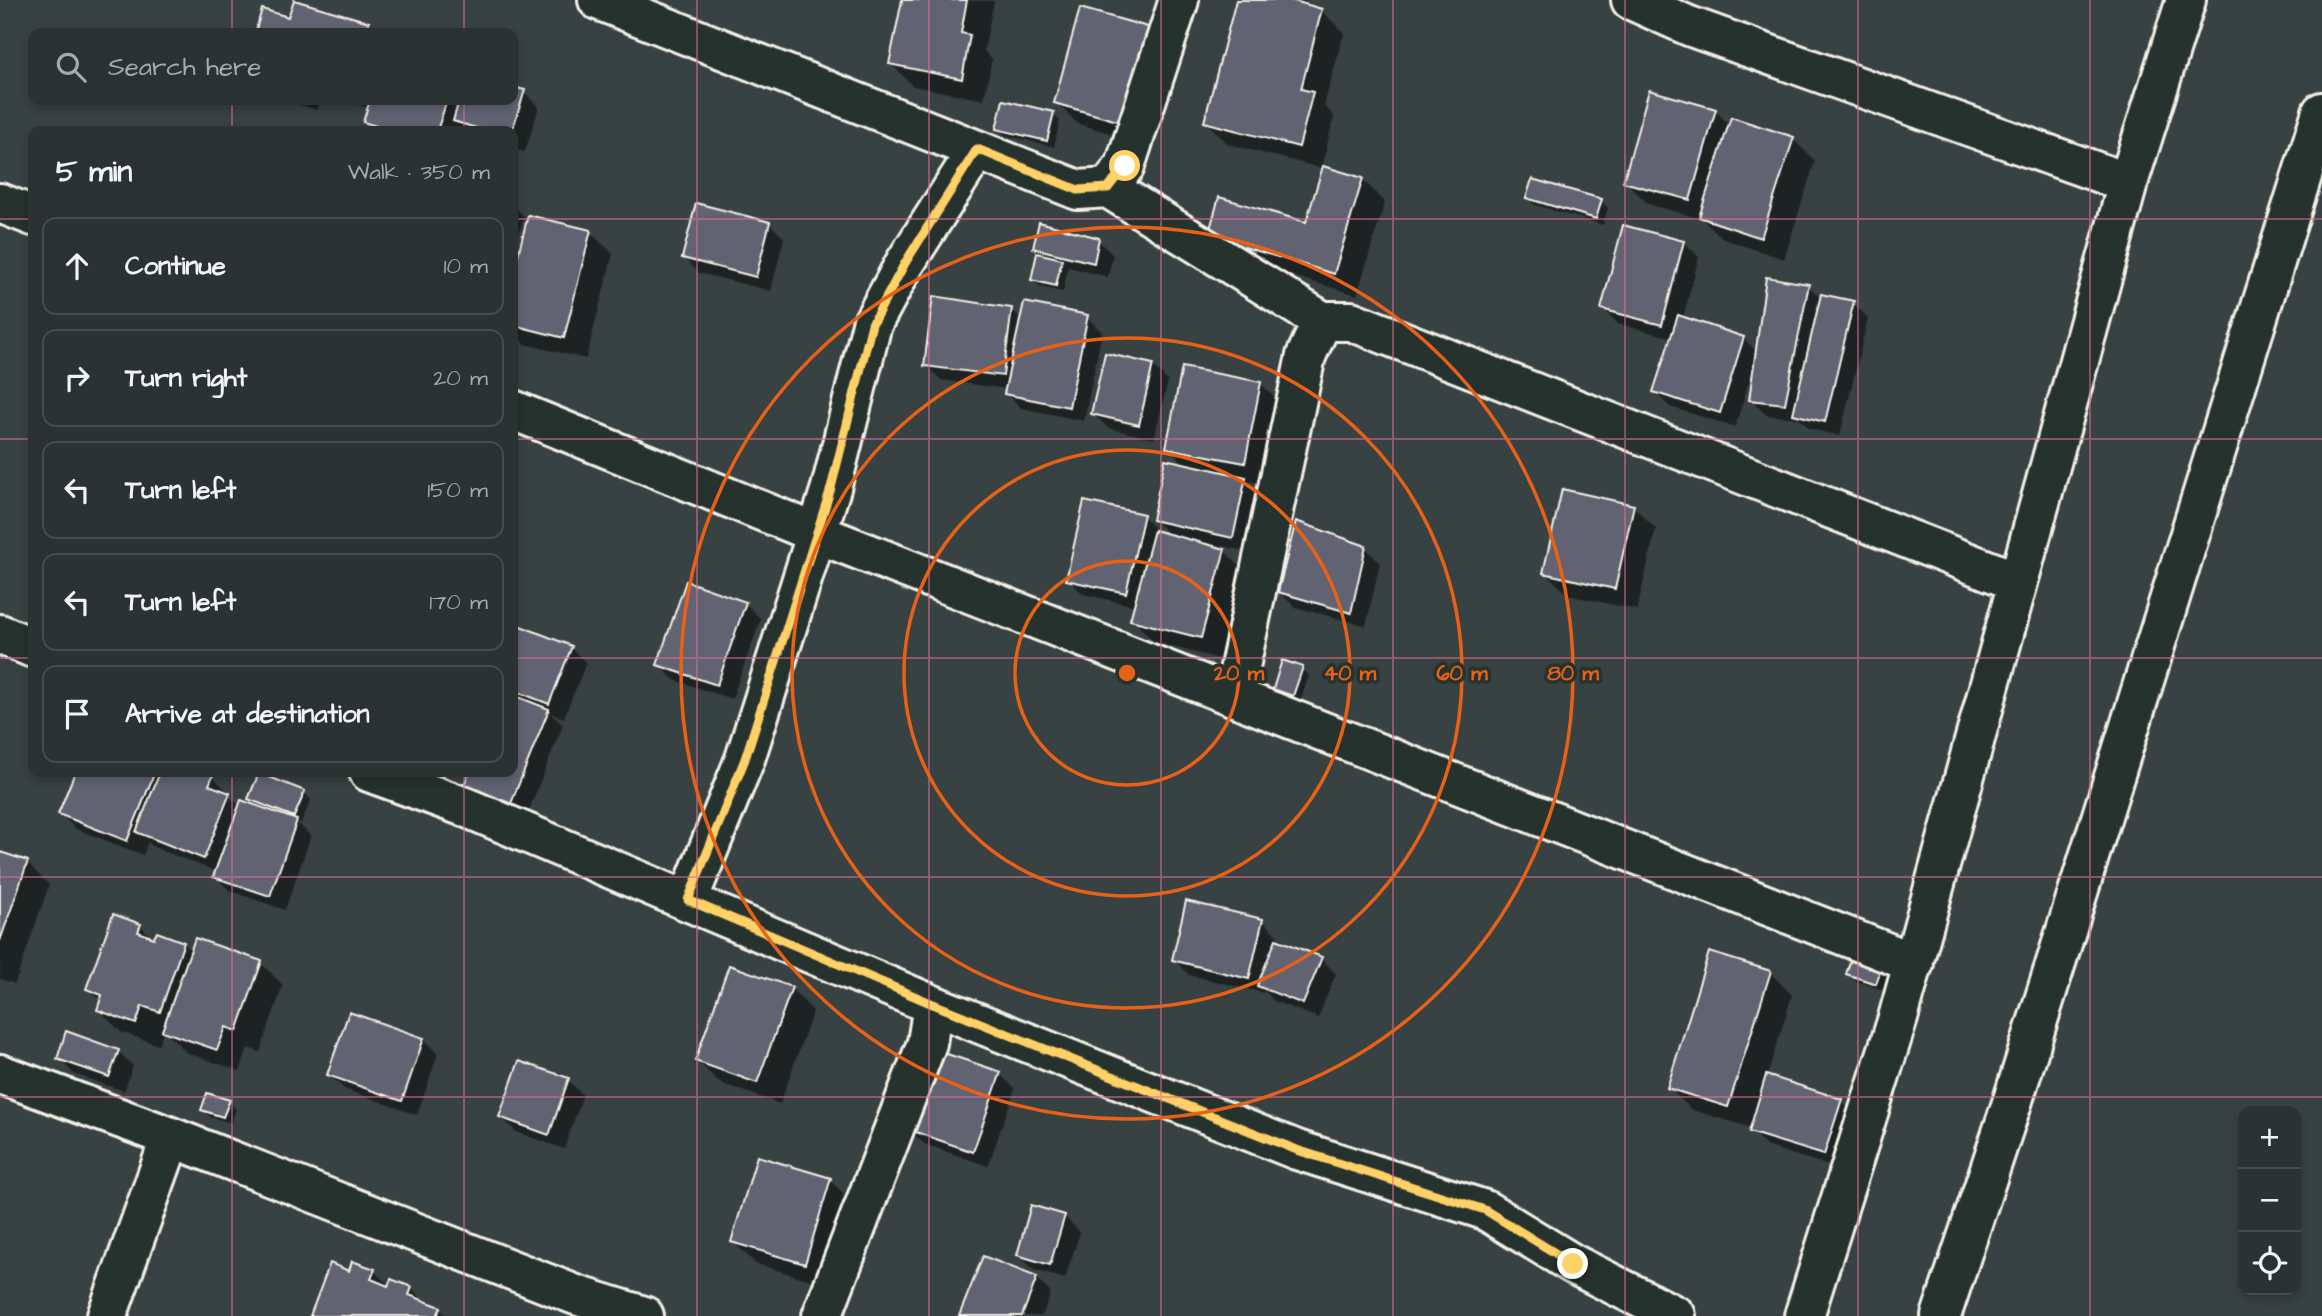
<!DOCTYPE html>
<html lang="en">
<head>
<meta charset="utf-8">
<style>
  body { margin:0; font-family:"Architects Daughter",sans-serif; background:#363e3e; color:#f1f3f6 }
  .controls { position:absolute; right:21px; bottom:21px; display:grid; overflow:hidden; border-radius:14px; box-shadow:0 4px 10px #0003 }
  .controls button { width:63px; height:63px; display:grid; place-items:center; padding:0; border:0; border-bottom:2px solid #464d4d; background:#2a3232; color:#f1f3f6; font:35px sans-serif }
  .stop { position:absolute; width:21px; height:21px; margin:-16px; border:5px solid #ffd166; border-radius:50%; background:#fff }
  .stop.end { background:#ffd166; border-color:#fff; box-shadow:0 2px 7px #0008 }
  .list { margin:0; padding:0; list-style:none }
  h2 { display:flex; justify-content:space-between; align-items:center; height:91px; margin:0; padding:0 28px; font-size:30px }
  h2 small { font-size:23px; font-weight:400; color:#a5aaac }
  .list li { display:grid; grid-template-columns:46px 1fr auto; gap:21px; align-items:center; box-sizing:border-box; height:98px; margin:0 14px 14px; padding:0 14px; border:2px solid #464d4d; border-radius:14px }
  .list b { display:block; font-size:26px; white-space:nowrap }
  .list em { font-size:23px; font-style:normal; color:#a5aaac }
  .icon { flex:none; width:38px; height:38px; fill:none; stroke:currentColor; stroke-width:2; stroke-linecap:round; stroke-linejoin:round }
  .map { position:relative; flex:none; width:2322px; height:1316px; overflow:hidden }
  .search { position:absolute; background:#2a3232; box-shadow:0 4px 10px #0003; left:28px; top:28px; width:490px; height:77px; display:flex; align-items:center; gap:18px; box-sizing:border-box; padding:0 24px; border-radius:14px; color:#a5aaac; font-size:26px }
  .panel { position:absolute; background:#2a3232; box-shadow:0 4px 10px #0003; left:28px; top:126px; width:490px; height:651px; border-radius:14px }
  .map>svg:first-child { display:block }
  .shadow { fill:#0007 }
  .building { fill:#626472; stroke:#f4f1e8; stroke-width:2 }
  .lines { fill:none; stroke-linecap:round; stroke-linejoin:round }
  .minor-casing { stroke:#f4f1e8; stroke-width:44 }
  .minor { stroke:#26332d; stroke-width:38 }
  .route { stroke:#ffd166; stroke-width:9 }
  .grid { fill:none; stroke:#d66f93; stroke-width:2; stroke-opacity:0.55 }
  .ring { fill:none; stroke:#e96117; stroke-width:3.5 }
  .centre { fill:#e96117; stroke:#26332d; stroke-width:3.5 }
  .ring-label { font-size:21px; text-anchor:middle; font-weight:bold; fill:#e96117; stroke:#26332d; stroke-width:7; stroke-linejoin:round; paint-order:stroke }
</style>
</head>
<body>
<div class="map">
<svg width="2322" height="1316" viewBox="0 0 2322 1316">
  <rect width="100%" height="100%" fill="#384242"/>
  <filter id="ink" filterUnits="userSpaceOnUse"><feTurbulence type="fractalNoise" baseFrequency=".0143" numOctaves="2"/><feDisplacementMap in="SourceGraphic" scale="14" xChannelSelector="R" yChannelSelector="G"/><feConvolveMatrix kernelMatrix="1 2 1 2 8 2 1 2 1" color-interpolation-filters="sRGB"/></filter>
  <g filter="url(#ink)">
    <path class="shadow" d="M904 0 994 1 984 51 992 59 984 100 913 86 891 64Z
      M1238 0H1304L1312 8 1321 10 1344 33 1324 106 1334 116 1322 167 1362 179 1385 202 1357 295 1232 258 1210 235 1307 225 1324 169 1228 144 1206 122Z
      M263 12 289 20 368 24 377 33H256Z
      M1154 31 1151 145 1078 124 1056 102Z
      M513 88 524 92 539 107 525 152 513 149V131H374L365 122 369 108 342 100H513Z
      M283 100H320L317 110Z
      M1715 110 1730 126 1793 139 1815 161 1784 259 1723 239 1702 219 1648 204 1625 181Z
      M1053 114 1060 121 1054 147 1005 135 998 128Z
      M1528 198 1601 200 1608 208 1603 225 1535 205Z
      M513 205 524 216 513 254Z
      M529 217 590 232 613 254 586 359 525 344 513 332V282Z
      M769 223 784 238 771 291 699 273 684 258Z
      M1098 240 1113 255 1108 277 1068 267 1063 292 1040 287 1033 280 1045 257 1035 247Z
      M1684 242 1699 257 1683 318 1743 338 1757 352 1808 286 1822 299 1853 303 1868 318 1840 436 1810 429 1799 418 1766 415 1751 400 1754 373 1752 372 1735 427 1670 407 1655 392 1673 338 1618 324 1603 309Z
      M1012 309 1022 320 1087 317 1102 332 1084 421 1021 408 1006 393 1007 389 941 380 926 365Z
      M1106 355 1153 366 1168 381 1154 439 1108 428 1092 413Z
      M1260 383 1283 406 1267 485 1247 481 1261 494 1248 552 1211 544 1210 547 1224 550 1246 573 1223 660 1154 642 1132 619 1135 606 1083 594 1068 579 1143 516 1158 533 1170 536 1154 519 1187 466 1168 447Z
      M1634 507 1656 529 1637 610 1568 595 1545 572Z
      M1365 547 1380 563 1366 626 1295 607 1279 592Z
      M687 583 746 604 761 619 732 699 674 680 659 665Z
      M513 625 571 648 586 663 564 718 550 713 563 725 525 820 465 787 471 772H513Z
      M1302 668 1309 676 1300 702 1282 696 1275 689Z
      M77 772H169L177 775 179 772H201L212 776 227 791 226 794 240 806 261 809 251 799 304 792 311 800 301 823 297 822 311 836 285 910 230 891 215 876 217 872 153 847 148 842 143 855 76 829 60 814Z
      M0 853 27 863 49 885 15 984 0 979Z
      M1188 903 1263 921 1278 936 1276 941 1321 958 1336 974 1318 1018 1274 1001 1264 990V993L1189 975 1174 960Z
      M140 925 155 941 183 943 192 951 261 963 283 985 260 1052 248 1048 240 1071 187 1053 164 1030 158 1045 121 1032 99 1010 101 1002 88 989Z
      M1881 967 1888 974 1883 990 1856 981 1848 974Z
      M1770 972 1792 995 1767 1077 1841 1100 1856 1116 1839 1169 1766 1146 1751 1131 1752 1128 1692 1110 1669 1088Z
      M791 988 813 1011 780 1104 720 1083 697 1061Z
      M423 1039 438 1054 417 1115 344 1089 329 1074Z
      M118 1051 133 1066 124 1091 74 1074 59 1059Z
      M936 1052 1000 1074 1015 1089 988 1166 924 1144 909 1129Z
      M568 1080 583 1095 564 1149 516 1132 501 1117Z
      M229 1102 236 1109 231 1123 210 1117 203 1110Z
      M830 1180 852 1202 827 1285 756 1264 733 1242Z
      M1032 1207 1065 1217 1080 1232 1065 1279 1034 1270 1019 1255Z
      M374 1271 390 1286 411 1288 426 1303 440 1309 447 1316H312Z
      M1036 1278 1051 1293 1042 1316H961Z"/>
    <path class="building" d="M294 0 369 22 365 33H255L262 9 288 17Z
      M902 0H967L961 33 970 35 962 79 889 64Z
      M1236 0H1291L1322 9 1301 89 1313 92 1299 147 1204 122Z
      M1080 8 1155 29 1128 124 1054 103Z
      M513 87 525 90 512 131H486L453 121 459 100H513Z
      M1649 90 1716 109 1690 200 1623 182Z
      M370 100H447L437 131H393L363 122Z
      M1003 100 1054 112 1047 141 996 129Z
      M1731 117 1794 137 1761 238 1699 217Z
      M1323 166 1363 178 1334 274 1208 236 1219 197 1306 222Z
      M1532 179 1602 199 1596 219 1526 198Z
      M696 203 770 222 756 277 682 258Z
      M528 215 591 230 564 338 513 325V275Z
      M1039 222 1099 238 1094 263 1033 248Z
      M1623 225 1684 241 1662 325 1601 309Z
      M1037 253 1062 259 1056 286 1031 280Z
      M1766 277 1809 284 1785 404 1749 400Z
      M1821 294 1854 301 1825 422 1793 414Z
      M933 296 1012 308 1003 376 924 366Z
      M1024 302 1088 315 1069 407 1004 394Z
      M1678 315 1744 337 1720 413 1653 392Z
      M1105 353 1153 364 1139 425 1091 414Z
      M1182 367 1261 382 1245 463 1166 448Z
      M1165 459 1246 477 1233 538 1152 520Z
      M1562 489 1634 505 1615 589 1543 573Z
      M1084 501 1144 514 1126 593 1066 580Z
      M1296 521 1366 546 1351 613 1278 592Z
      M1154 530 1225 549 1201 638 1130 620Z
      M686 581 746 602 717 685 657 665Z
      M513 623 572 646 549 704 513 690Z
      M1282 660 1303 667 1293 696 1273 689Z
      M513 695 549 709 510 806 463 788 469 772H513Z
      M75 772H155L127 841 58 814Z
      M160 772H205L213 775 209 785 230 793 204 859 136 832Z
      M259 773 305 791 294 817 248 799Z
      M241 800 297 820 270 896 213 877Z
      M0 852 28 861 0 941Z
      M1186 901 1263 919 1249 979 1172 960Z
      M113 914 141 924 138 932 154 938 157 932 184 942 160 1012 142 1006 136 1024 97 1010 102 995 86 989Z
      M195 938 262 961 237 1031 226 1027 217 1050 162 1031Z
      M1276 939 1322 957 1303 1004 1257 986Z
      M1709 952 1771 971 1728 1107 1667 1088Z
      M1852 956 1882 966 1876 984 1846 974Z
      M729 965 792 987 757 1083 695 1061Z
      M349 1012 424 1038 402 1101 327 1075Z
      M66 1031 119 1050 109 1077 57 1059Z
      M935 1050 1001 1072 973 1152 907 1129Z
      M519 1061 569 1078 549 1135 499 1117Z
      M1766 1075 1842 1099 1824 1155 1749 1132Z
      M207 1093 230 1100 223 1117 201 1110Z
      M757 1156 831 1178 805 1264 731 1242Z
      M1031 1205 1065 1215 1050 1265 1017 1255Z
      M983 1256 1037 1277 1022 1316H959Z
      M352 1261 375 1269 371 1279 388 1286 391 1279 412 1287 409 1295 441 1307 437 1316H310L330 1263 349 1271Z"/>
    <g class="lines">
      <defs>
        <path id="minor" d="M598 0 1078 190 1108 188 1322 321H1351L2018 582
          M1631 0 1689 26 2128 183
          M1108 188 1125 166 1179 0
          M0 203 33 216
          M513 410 816 533 1914 963
          M0 634 33 648
          M1234 695 1306 356 1322 321
          M369 772 465 807 933 1005 1297 1150 1485 1210 1573 1264 1676 1316
          M688 900 745 759 831 488 872 324 905 263 977 150
          M0 1074 171 1137 576 1295 644 1316
          M107 1316 171 1137
          M822 1316 927 1043 933 1005
          M1804 1316 1898 1018 2128 183 2186 0
          M1941 1316 2013 1100 2322 112"/>
      </defs>
      <use href="#minor" class="minor-casing"/>
      <use href="#minor" class="minor"/>
    </g>
  </g>
  <g class="lines" filter="url(#ink)">
    <path class="route" d="M1125 166 1108 188 1078 190 977 149 905 263 872 324 831 488 745 759 688 900 933 1004 1297 1150 1485 1210 1573 1264"/>
  </g>
  <path class="grid" d="M232 0V33M464 0V33M697 0V1316M929 0V1316M1161 0V1316M1393 0V1316M1625 0V1316M1858 0V1316M2090 0V1316M232 100V131M464 100V131M0 219H33M513 219H2322M0 439H33M513 439H2322M0 658H33M513 658H2322M232 772V1316M464 772V1316M0 877H2322M0 1097H2322"/>
  <g class="ring">
    <circle cx="1127" cy="673" r="112"/>
    <circle cx="1127" cy="673" r="223"/>
    <circle cx="1127" cy="673" r="335"/>
    <circle cx="1127" cy="673" r="446"/>
  </g>
  <circle cx="1127" cy="673" r="10" class="centre"/>
  <g class="ring-label">
    <text x="1239" y="680">20 m</text>
    <text x="1350" y="680">40 m</text>
    <text x="1462" y="680">60 m</text>
    <text x="1573" y="680">80 m</text>
  </g>
</svg>
<div class="controls">
<button>+</button>
<button>−</button>
<button><svg class="icon" aria-label="locate" viewBox="0 0 24 24"><circle cx="12" cy="12" r="6"/><path d="M12 2v4M12 18v4M2 12h4M18 12h4"/></svg></button>
</div>
<div class="stop" style="left:1125px;top:166px"></div>
<div class="stop end" style="left:1573px;top:1264px"></div>
<div class="search"><svg class="icon" aria-label="search" viewBox="0 0 24 24"><circle cx="10" cy="10" r="6"/><path d="M15 15l6 6"/></svg>Search here</div>
<section class="panel">
<h2>5 min<small>Walk · 350 m</small></h2>
<ul class="list">
<li><svg class="icon" aria-label="ahead" viewBox="0 0 24 24"><path d="M12 20V5M6 11l6-6 6 6"/></svg><div><b>Continue</b></div><em>10 m</em></li>
<li><svg class="icon" aria-label="right" viewBox="0 0 24 24"><path d="M7 20v-9h11M14 6l5 5-5 5"/></svg><div><b>Turn right</b></div><em>20 m</em></li>
<li><svg class="icon" aria-label="left" viewBox="0 0 24 24"><path d="M17 20v-9H6M10 6l-5 5 5 5"/></svg><div><b>Turn left</b></div><em>150 m</em></li>
<li><svg class="icon" aria-label="left" viewBox="0 0 24 24"><path d="M17 20v-9H6M10 6l-5 5 5 5"/></svg><div><b>Turn left</b></div><em>170 m</em></li>
<li><svg class="icon" aria-label="arrive" viewBox="0 0 24 24"><path d="M6 21V4h12l-3 4 3 4H6"/></svg><div><b>Arrive at destination</b></div></li>
</ul>
</section>
</div>
</body>
</html>
